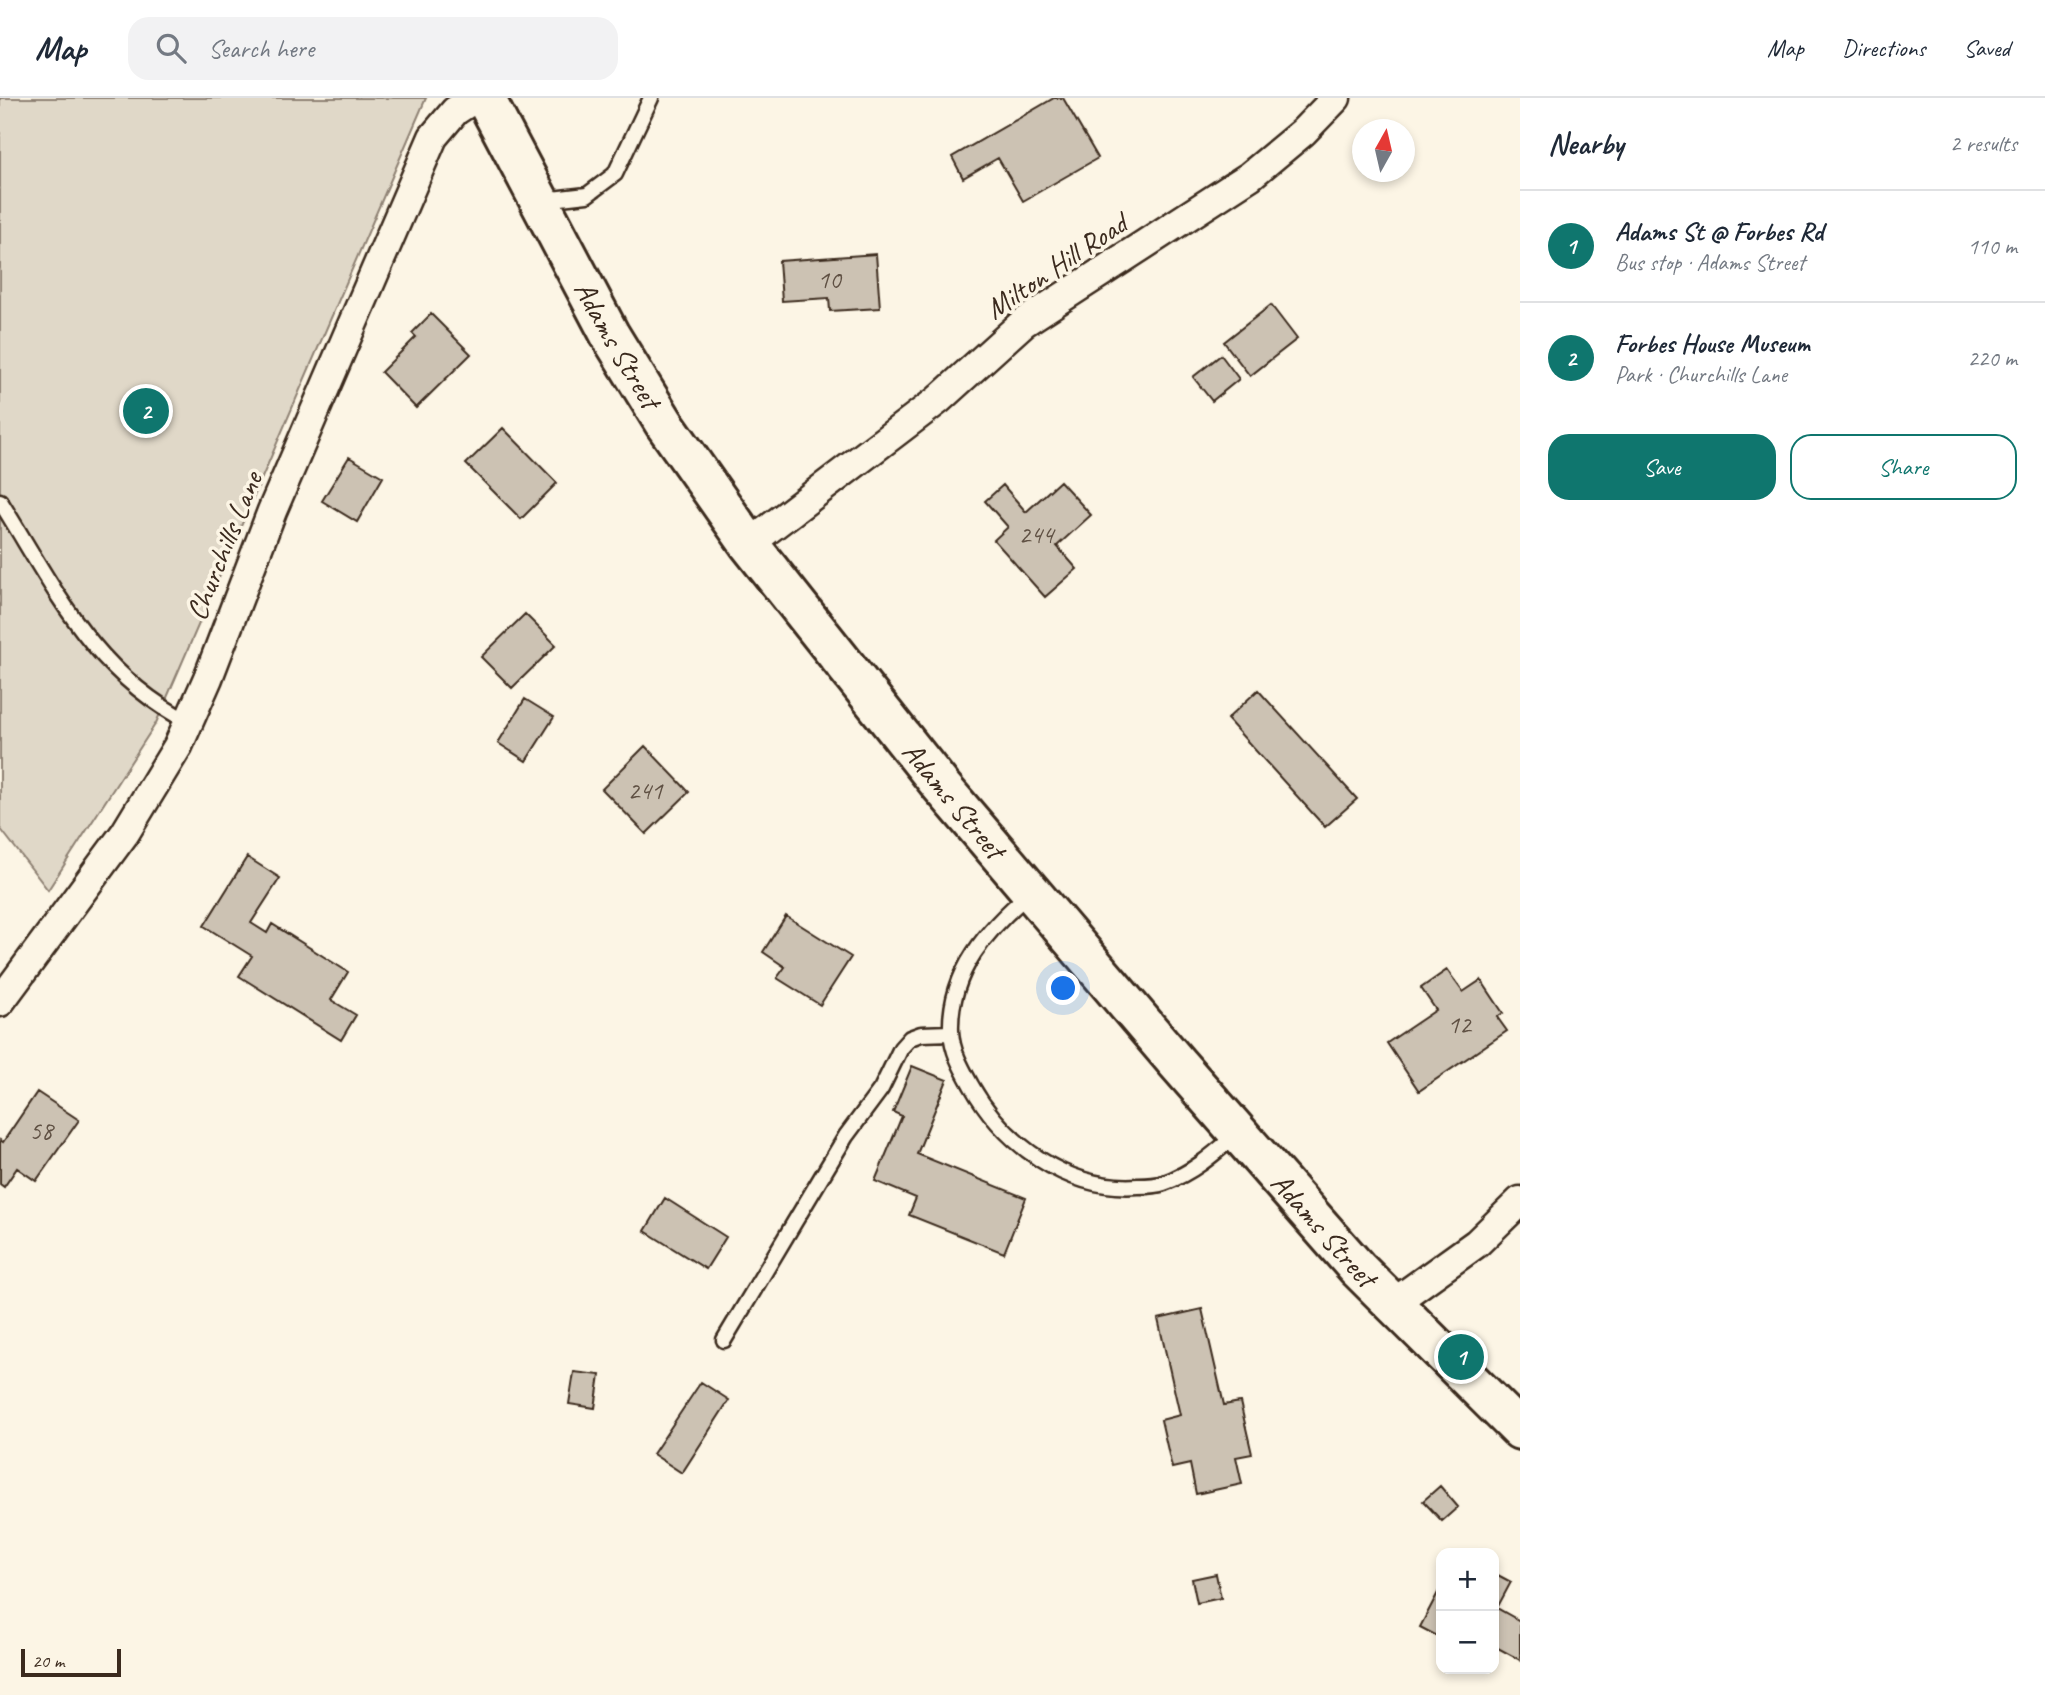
<!DOCTYPE html>
<html lang="en">
<head>
<meta charset="utf-8">
<style>
  body { margin:0; font-family:Caveat,sans-serif; background:#f2f2f3; color:#1f2937 }
  .controls { position:absolute; right:21px; bottom:21px; display:grid; overflow:hidden; border-radius:14px; box-shadow:0 4px 10px #0003 }
  .controls button { width:63px; height:63px; display:grid; place-items:center; padding:0; border:0; border-bottom:2px solid #e0e1e3; background:#fff; color:#1f2937; font:35px sans-serif }
  .compass { position:absolute; left:1352px; top:21px; width:63px; height:63px; border-radius:50%; background:#fff; box-shadow:0 4px 10px #0003; rotate:8deg }
  .scale { position:absolute; left:21px; bottom:18px; width:100px; box-sizing:border-box; padding-left:7px; border:4px solid #3b2a1e; border-top:0; font-size:19px; line-height:24px; white-space:nowrap; color:#3b2a1e; -webkit-text-stroke:5px #fcf5e5; paint-order:stroke }
  .you { position:absolute; left:1064px; top:891px; width:24px; height:24px; margin:-18px; border:5px solid #fff; border-radius:50%; background:#1a73e8; box-shadow:0 0 0 10px #1a73e833 }
  .badge { display:grid; place-items:center; width:46px; height:46px; border-radius:50%; background:#0f766e; color:#fff; font-size:23px; font-weight:700 }
  .pin { position:absolute; translate:-50% -50%; border:4px solid #fff; box-shadow:0 2px 7px #0006 }
  .list { margin:0; padding:0; list-style:none }
  h2 { display:flex; justify-content:space-between; align-items:center; height:91px; margin:0; padding:0 28px; font-size:30px }
  h2 small { font-size:23px; font-weight:400; color:#747a83 }
  .list li { display:grid; grid-template-columns:46px 1fr auto; gap:21px; align-items:center; box-sizing:border-box; height:112px; padding:0 28px; border-top:2px solid #e0e1e3 }
  .list b { display:block; font-size:26px; white-space:nowrap }
  .list p { margin:0; font-size:23px; white-space:nowrap; color:#747a83 }
  .list em { font-size:23px; font-style:normal; color:#747a83 }
  .actions { display:flex; gap:14px; padding:21px 28px }
  .actions a { flex:1; padding:16px 0; border:2px solid #0f766e; border-radius:21px; text-align:center; font-size:24px; color:#0f766e }
  .actions .main { background:#0f766e; color:#fff }
  .icon { flex:none; width:38px; height:38px; fill:none; stroke:currentColor; stroke-width:2; stroke-linecap:round; stroke-linejoin:round }
  .map { position:relative; flex:none; width:1520px; height:1597px; overflow:hidden }
  header { display:flex; align-items:center; gap:42px; box-sizing:border-box; height:98px; padding:0 35px; background:#fff; border-bottom:2px solid #e0e1e3 }
  header strong { font-size:33px }
  nav { display:flex; gap:38px; margin-inline-start:auto; font-size:24px }
  .search { width:490px; height:63px; background:#f2f2f3; display:flex; align-items:center; gap:18px; box-sizing:border-box; padding:0 24px; border-radius:21px; color:#747a83; font-size:26px }
  main { display:flex }
  aside { flex:1; background:#fff }
  .map>svg:first-child { display:block }
  .green { fill:#e0d8c8; stroke:#8e8173; stroke-width:2 }
  .building { fill:#ccc2b3; stroke:#3b2a1e; stroke-width:2 }
  .lines { fill:none; stroke-linecap:round; stroke-linejoin:round }
  .lane-casing { stroke:#3b2a1e; stroke-width:19 }
  .street-casing { stroke:#3b2a1e; stroke-width:33 }
  .secondary-casing { stroke:#3b2a1e; stroke-width:44 }
  .lane { stroke:#fcf5e5; stroke-width:14 }
  .street { stroke:#fcf5e5; stroke-width:28 }
  .secondary { stroke:#fcf5e5; stroke-width:38 }
  .labels { text-anchor:middle; dominant-baseline:central; stroke-width:7; stroke-linejoin:round; paint-order:stroke }
  .number-label { font-size:26px; fill:#5f5043 }
  .street-label { font-size:30px; fill:#3b2a1e; stroke:#fcf5e5 }
</style>
</head>
<body>
<header>
<strong>Map</strong>
<div class="search"><svg class="icon" aria-label="search" viewBox="0 0 24 24"><circle cx="10" cy="10" r="6"/><path d="M15 15l6 6"/></svg>Search here</div>
<nav><a>Map</a><a>Directions</a><a>Saved</a></nav>
</header>
<main>
<div class="map">
<svg width="1520" height="1597" viewBox="0 0 1520 1597">
  <rect width="100%" height="100%" fill="#fcf5e5"/>
  <filter id="ink" filterUnits="userSpaceOnUse"><feTurbulence type="fractalNoise" baseFrequency=".0143" numOctaves="2"/><feDisplacementMap in="SourceGraphic" scale="14" xChannelSelector="R" yChannelSelector="G"/><feConvolveMatrix kernelMatrix="1 2 1 2 8 2 1 2 1" color-interpolation-filters="sRGB"/></filter>
  <g filter="url(#ink)">
    <path class="green" d="M0 0H426L156 625 48 792 0 730Z"/>
    <path class="building" d="M1054 0H1063L1098 60 1023 103 998 60 963 80 952 59Z
      M876 156 880 210 830 213 829 200 782 203 779 163Z
      M1271 207 1297 241 1250 278 1224 244Z
      M431 216 471 256 416 310 381 274 416 239 412 235Z
      M1221 257 1239 281 1212 303 1193 279Z
      M503 330 557 385 521 421 466 366Z
      M349 359 383 379 357 424 322 403Z
      M1060 383 1091 417 1057 448 1077 471 1045 499 994 442 1008 429 985 403 1003 387 1026 414Z
      M525 516 556 547 512 590 481 559Z
      M1258 592 1357 701 1325 729 1227 621Z
      M525 601 554 619 526 663 498 645Z
      M645 648 689 694 646 736 602 691Z
      M247 759 280 780 251 825 267 835 272 826 348 874 331 902 356 917 341 942 239 878 252 858 204 828Z
      M786 818 851 859 820 907 777 880 785 869 763 854Z
      M1447 872 1463 894 1481 882 1503 915 1497 919 1507 933 1419 993 1387 945 1436 912 1421 890Z
      M912 968 947 982 917 1056 1026 1100 1004 1155 909 1117 916 1100 875 1083 902 1018 893 1014Z
      M37 994 79 1022 36 1083 17 1070 4 1089 0 1086V1042L3 1044Z
      M665 1100 726 1139 706 1171 645 1133Z
      M1202 1211 1224 1307 1240 1304 1252 1356 1236 1359 1242 1386 1196 1396 1190 1366 1172 1370 1161 1322 1180 1317 1158 1221Z
      M574 1274 600 1277 595 1310 569 1306Z
      M701 1284 729 1302 682 1375 653 1356Z
      M1440 1388 1458 1409 1442 1423 1423 1403Z
      M1494 1475 1511 1484 1497 1510 1520 1523V1562L1494 1548Z
      M1216 1476 1221 1500 1197 1505 1192 1481Z
      M1441 1489V1540L1420 1529Z"/>
    <g class="lines">
      <defs>
        <path id="lane" d="M543 102 587 97 615 76 651 0
          M0 403C55 491 93 575 189 624
          M1030 795C988 830 949 874 951 933 952 953 961 969 971 987 1004 1046 1067 1093 1138 1088 1146 1088 1156 1088 1164 1085 1193 1075 1215 1055 1238 1035
          M724 1242 846 1038 881 991 901 950 910 940 921 936 951 935"/>
        <path id="street" d="M749 446 938 302 1023 225 1250 78 1303 34 1336 0
          M0 904 125 735 178 648 208 580 272 413 433 39 455 13 475 0
          M1392 1206 1477 1145 1520 1103"/>
        <g id="secondary">
          <path id="s1" d="M485 0 610 237 664 325 749 446 941 688 1177 965 1357 1170 1520 1332"/>
        </g>
      </defs>
      <use href="#lane" class="lane-casing"/>
      <use href="#street" class="street-casing"/>
      <use href="#secondary" class="secondary-casing"/>
      <use href="#lane" class="lane"/>
      <use href="#street" class="street"/>
      <use href="#secondary" class="secondary"/>
    </g>
  </g>
  <g class="labels">
    <g class="number-label">
      <text x="829" y="181">10</text>
      <text x="1036" y="436">244</text>
      <text x="645" y="692">241</text>
      <text x="1459" y="926">12</text>
      <text x="41" y="1032">58</text>
    </g>
    <g class="street-label">
      <text transform="translate(1056 168) rotate(-34)">Milton Hill Road</text>
      <text stroke="none"><textPath href="#s1" startOffset="280">Adams Street</textPath></text>
      <text transform="translate(224 448) rotate(-68)">Churchills Lane</text>
      <text stroke="none"><textPath href="#s1" startOffset="847">Adams Street</textPath></text>
      <text stroke="none"><textPath href="#s1" startOffset="1414">Adams Street</textPath></text>
    </g>
  </g>
</svg>
<div class="controls">
<button>+</button>
<button>−</button>
</div>
<svg class="compass" viewBox="-18 -18 36 36"><path d="M0-13l5 13h-10z" fill="#e53935"/><path d="M0 13l5-13h-10z" fill="#747a83"/></svg>
<div class="scale">20 m</div>
<div class="you"></div>
<div class="pin badge" style="left:1461px;top:1259px">1</div>
<div class="pin badge" style="left:146px;top:313px">2</div>
</div>
<aside>
<h2>Nearby<small>2 results</small></h2>
<ul class="list">
<li><span class="badge">1</span><div><b>Adams St @ Forbes Rd</b><p>Bus stop · Adams Street</p></div><em>110 m</em></li>
<li><span class="badge">2</span><div><b>Forbes House Museum</b><p>Park · Churchills Lane</p></div><em>220 m</em></li>
</ul>
<div class="actions"><a class="main">Save</a><a>Share</a></div>
</aside>
</main>
</body>
</html>
